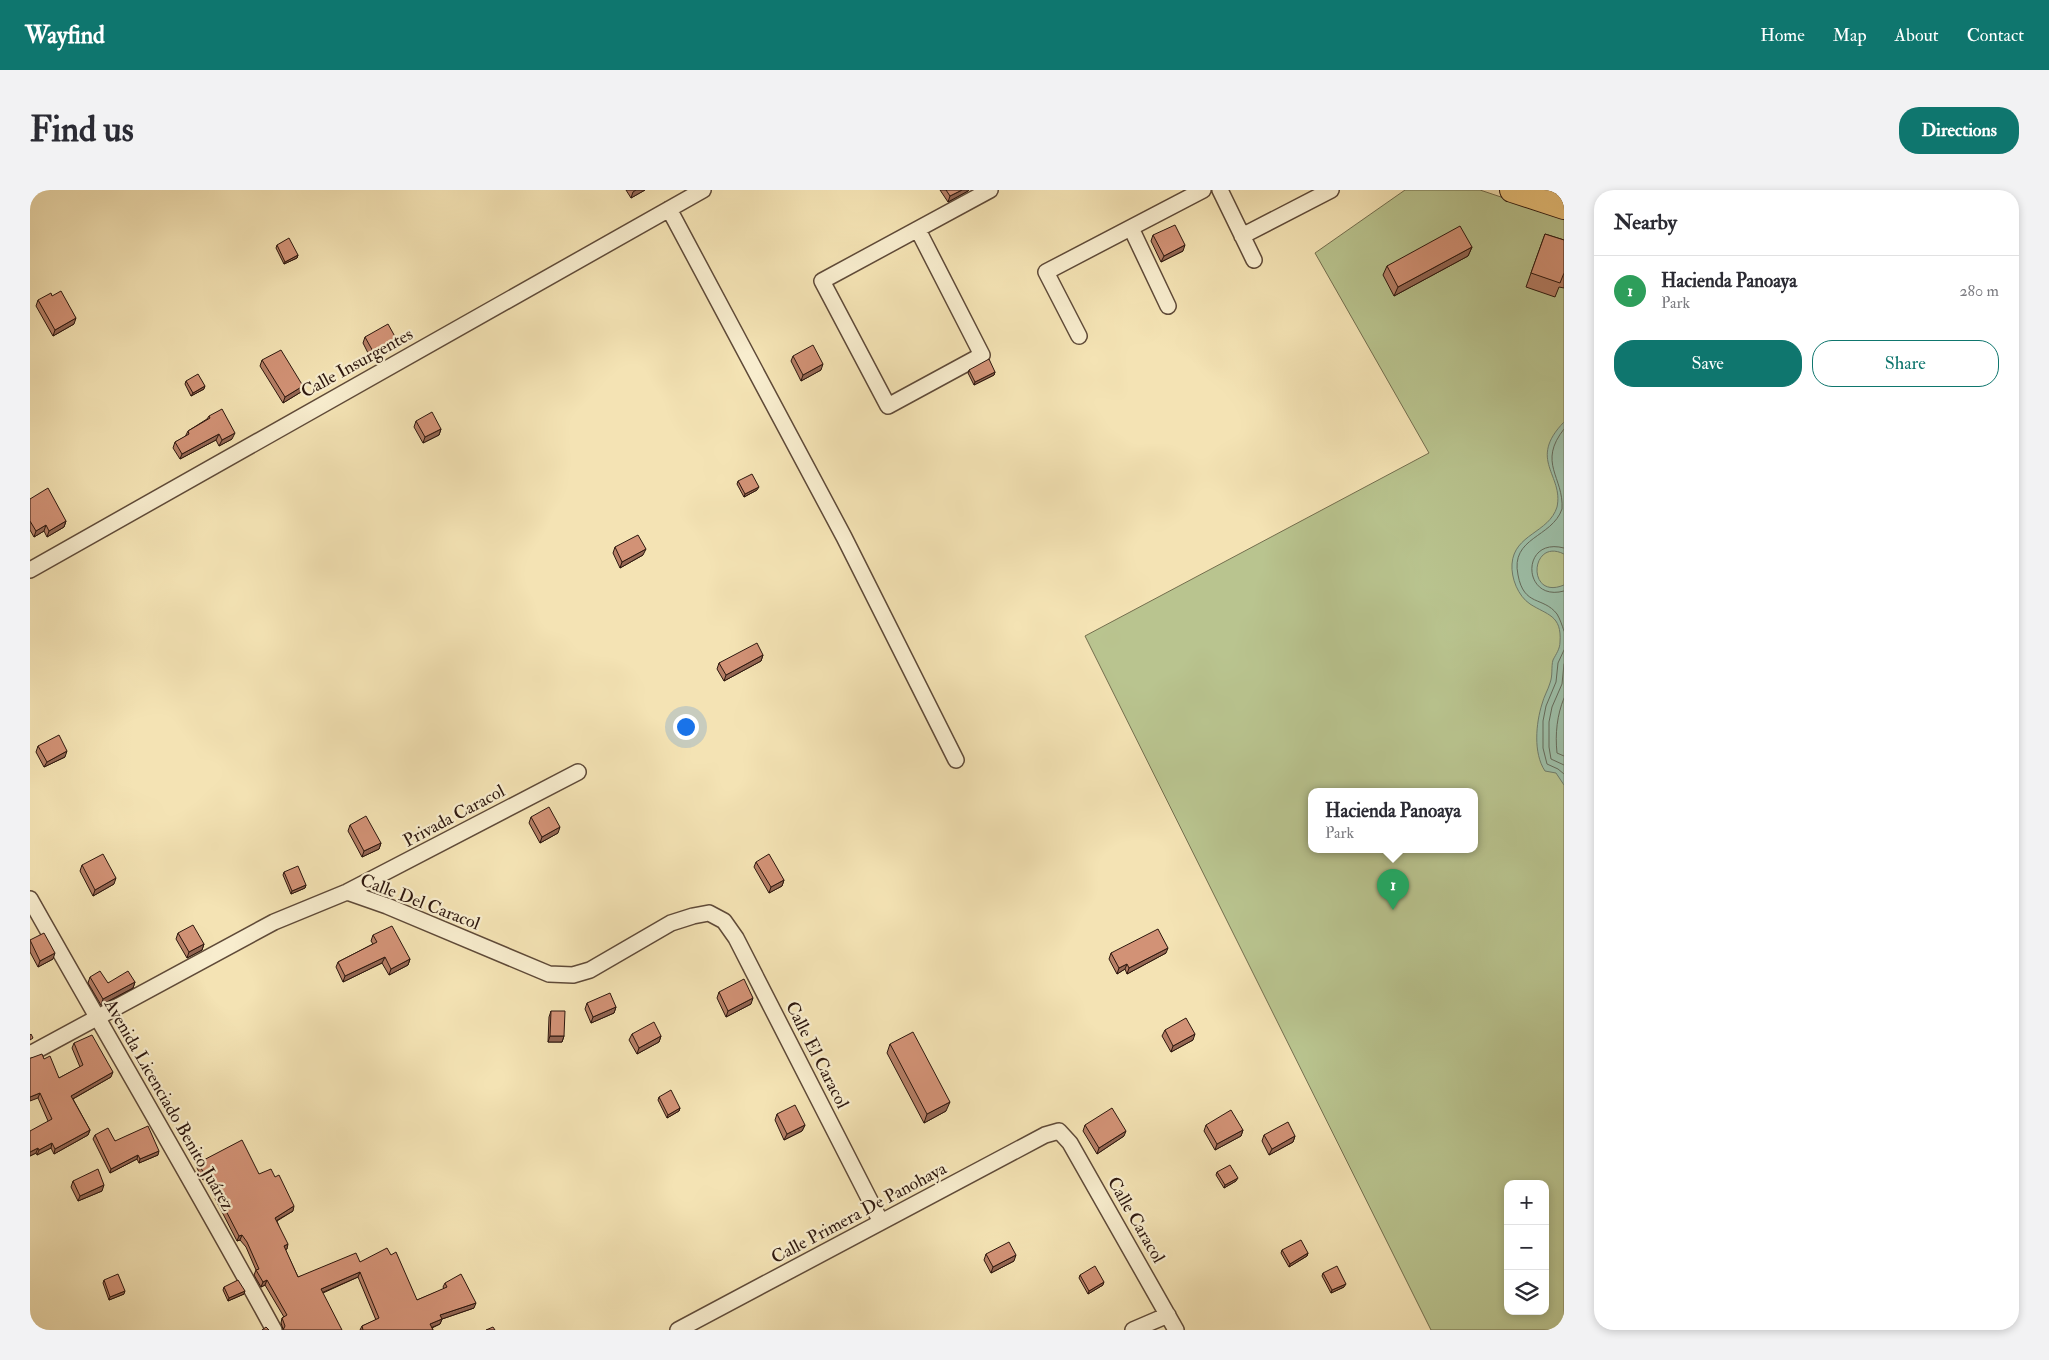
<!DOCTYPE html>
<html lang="en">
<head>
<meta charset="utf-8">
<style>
  body { margin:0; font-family:"IM FELL Double Pica",serif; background:#f2f2f3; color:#2b2b33 }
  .controls { position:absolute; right:15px; bottom:15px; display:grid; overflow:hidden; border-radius:10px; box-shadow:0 2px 8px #0003 }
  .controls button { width:45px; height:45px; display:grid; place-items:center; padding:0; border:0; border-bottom:1px solid #e1e1e2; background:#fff; color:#2b2b33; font:25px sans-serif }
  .you { position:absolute; left:655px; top:536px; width:18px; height:18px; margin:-12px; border:4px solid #fff; border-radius:50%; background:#1a73e8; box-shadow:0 0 0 8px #1a73e833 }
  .badge { display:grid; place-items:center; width:32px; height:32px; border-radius:50%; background:#0f766e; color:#fff; font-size:16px; font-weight:700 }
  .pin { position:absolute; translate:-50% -41px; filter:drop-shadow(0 1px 2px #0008) }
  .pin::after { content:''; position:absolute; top:26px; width:18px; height:15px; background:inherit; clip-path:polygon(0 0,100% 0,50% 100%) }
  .popup { position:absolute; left:1278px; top:598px; width:170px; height:65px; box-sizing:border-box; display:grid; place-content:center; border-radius:10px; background:#fff; filter:drop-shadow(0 1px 4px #0005); font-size:16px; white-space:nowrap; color:#7c7c81 }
  .popup b { font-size:19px; color:#2b2b33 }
  .popup::after { content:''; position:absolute; left:50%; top:100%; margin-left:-10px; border:10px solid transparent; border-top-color:#fff }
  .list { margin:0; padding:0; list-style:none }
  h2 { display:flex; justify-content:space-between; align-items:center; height:65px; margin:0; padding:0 20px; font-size:21px }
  h2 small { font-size:16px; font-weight:400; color:#7c7c81 }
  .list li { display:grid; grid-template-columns:32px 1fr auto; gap:15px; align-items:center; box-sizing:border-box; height:70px; padding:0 20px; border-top:1px solid #e1e1e2 }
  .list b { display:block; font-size:19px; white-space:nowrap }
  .list p { margin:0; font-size:16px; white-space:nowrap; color:#7c7c81 }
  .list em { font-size:16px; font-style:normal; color:#7c7c81 }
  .actions { display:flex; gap:10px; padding:15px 20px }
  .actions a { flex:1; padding:11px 0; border:1px solid #0f766e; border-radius:20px; text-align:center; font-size:18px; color:#0f766e }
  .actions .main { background:#0f766e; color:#fff }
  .icon { flex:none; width:28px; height:28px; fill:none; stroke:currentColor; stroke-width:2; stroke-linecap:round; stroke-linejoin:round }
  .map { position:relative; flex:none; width:1534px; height:1140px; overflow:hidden; border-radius:20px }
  header { display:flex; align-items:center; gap:30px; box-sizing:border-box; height:70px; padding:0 25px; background:#0f766e; color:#fff }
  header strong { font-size:24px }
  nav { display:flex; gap:28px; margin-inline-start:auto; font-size:18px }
  .intro { display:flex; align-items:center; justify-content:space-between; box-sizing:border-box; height:120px; padding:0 30px }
  h1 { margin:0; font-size:35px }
  .button { padding:12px 22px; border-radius:20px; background:#0f766e; color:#fff; font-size:18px; font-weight:700 }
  main { display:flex; gap:30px; padding:0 30px }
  aside { flex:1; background:#fff; border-radius:20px; box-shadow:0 2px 8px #0003 }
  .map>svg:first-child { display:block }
  .green { fill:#b9c48f; stroke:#736e4e; fill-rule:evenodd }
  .water { fill:#9dbfa8; stroke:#707c6a }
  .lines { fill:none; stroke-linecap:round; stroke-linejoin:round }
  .shore { stroke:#656b5b; stroke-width:1 }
  .minor-casing { stroke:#5f4a38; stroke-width:18 }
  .primary-casing { stroke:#2d170e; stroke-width:26 }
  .minor { stroke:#f8edce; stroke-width:15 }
  .primary { stroke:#eac27a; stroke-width:24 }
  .wall { fill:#b57e65; stroke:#2d170e }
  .shaded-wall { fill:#936653; stroke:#2d170e }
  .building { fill:#d29276; stroke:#2d170e }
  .labels { text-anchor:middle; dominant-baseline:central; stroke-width:4.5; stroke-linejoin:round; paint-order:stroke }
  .street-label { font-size:18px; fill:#2d170e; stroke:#f8edce }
</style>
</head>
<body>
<header>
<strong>Wayfind</strong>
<nav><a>Home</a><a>Map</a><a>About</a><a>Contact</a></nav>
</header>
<div class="intro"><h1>Find us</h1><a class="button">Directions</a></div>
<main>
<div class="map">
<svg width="1534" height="1140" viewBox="0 0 1534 1140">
  <rect width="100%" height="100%" fill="#f4e3b4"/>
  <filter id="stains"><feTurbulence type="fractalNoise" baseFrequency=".004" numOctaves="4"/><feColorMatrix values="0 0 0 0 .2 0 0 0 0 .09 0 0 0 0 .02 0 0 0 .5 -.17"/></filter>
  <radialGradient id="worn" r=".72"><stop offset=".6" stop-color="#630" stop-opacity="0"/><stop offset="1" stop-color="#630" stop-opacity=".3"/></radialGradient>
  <path class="green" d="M1375 0H1450L1534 28V1140H1401L1055 446 1399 263 1285 63ZM1282 601H1444V659H1282ZM1478 994H1515V1121H1478Z"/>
  <path class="water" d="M1534 232V364C1500 347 1496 411 1534 395V595L1526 583 1515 581C1503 563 1506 533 1512 514 1514 506 1518 500 1520 493 1523 485 1521 477 1523 470 1526 464 1530 459 1530 452 1532 425 1517 425 1500 414 1488 406 1481 388 1482 374 1484 344 1519 343 1527 317 1534 285 1497 270 1534 232Z"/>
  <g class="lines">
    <path class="shore" d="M1534 239C1507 273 1534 287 1532 319 1522 348 1480 347 1488 385 1494 417 1513 406 1527 424 1530 429 1532 435 1534 441
      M1534 358C1490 346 1492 413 1534 401
      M1534 460 1528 473 1526 492 1516 516 1513 531V558L1517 574 1528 579 1534 584
      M1534 474 1532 494 1522 517 1519 532V557L1521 569 1534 575
      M1534 508C1527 525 1525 544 1527 563L1534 566"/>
    <defs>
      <path id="minor" d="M1190 0 1224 70
        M639 19 814 347 926 570
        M1101 38 1138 116
        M888 40 952 165 858 216 792 91 960 0
        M1212 46 1301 0
        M1049 146 1016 82 1173 0
        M0 380 673 0
        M317 702 357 716 519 784 543 785 560 780 641 733 663 726 679 723 694 731 706 748 851 1032
        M0 709C81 853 165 995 244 1140
        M0 864 244 732 317 702 548 582
        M648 1140 1015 945 1029 941 1040 953 1146 1140
        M1103 1140 1138 1125"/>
      <path id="primary" d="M1482 0 1534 17"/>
    </defs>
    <use href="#minor" class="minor-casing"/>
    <use href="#primary" class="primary-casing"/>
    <use href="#minor" class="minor"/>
    <use href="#primary" class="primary"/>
  </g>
  <path class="wall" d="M596 0H615L601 8Z
    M910 0H939L938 1 918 12Z
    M1515 44 1534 50V98L1529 97 1525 107 1496 97Z
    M1123 45 1153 61 1131 72 1121 51Z
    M247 55 268 65 267 68 254 74 246 58Z
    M1442 57 1438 66 1364 106 1353 85 1357 76Z
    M8 110 44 134 23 146 6 116Z
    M335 147 368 152 366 158 342 171 333 153Z
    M763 166 791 180 771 191 761 171Z
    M232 170 273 196 271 202 253 213 230 176Z
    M939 180 965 182 964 185 944 195 938 183Z
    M156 191 174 199 161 206 155 194Z
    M179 226 202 249 189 256 186 250 150 269 143 258 145 252 155 247 158 241 177 229Z
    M386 231 411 239 409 245 393 253 384 237Z
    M708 291 727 300 714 307 707 294Z
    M0 309 36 331 34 337 17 347 14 341 4 347 0 340Z
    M585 357 613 365 590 378 583 363Z
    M733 465 731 471 694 491 687 479 689 473Z
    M8 556 35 567 14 577 6 562Z
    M501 627 528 643 510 653 499 633Z
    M320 635 351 653 349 659 332 667 318 641Z
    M726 672 754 690 752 696 739 703 724 677Z
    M52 675 84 694 63 706 50 681Z
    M254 682 276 695 275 698 261 704 253 685Z
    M148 743 174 754 172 760 157 768 146 749Z
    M343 745 380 769 378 775 359 785 352 773 313 792 306 777 308 772 343 754 341 751Z
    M0 750 23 769 8 777 0 762Z
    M1081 763H1136L1097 784 1095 779 1087 784 1079 769Z
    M60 787 78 793 105 792 103 798 71 815 58 793Z
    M689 802 721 814 696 827 687 808Z
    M557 813 586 817 584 823 561 833 555 819Z
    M521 821 534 846 532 852H518L519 827Z
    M1135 840 1163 850 1141 862 1132 846Z
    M602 844 631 846 629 852 607 864 599 850Z
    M44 853 81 887 43 909 60 940 58 945 24 964 21 958 7 965 6 963 0 966 18 931 8 908 1 868 14 869 29 888 50 877 42 858Z
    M860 854 916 921 894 933 857 863Z
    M629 907 650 918 649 921 637 928 628 910Z
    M747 924 775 935 772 941 754 950 745 930Z
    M1055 935 1094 946 1067 964 1053 941Z
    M1176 935 1213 940 1211 946 1185 960 1174 941Z
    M65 945 85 951 128 965 109 973 107 969 80 983 63 949Z
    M1234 945 1265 946 1263 952 1239 965 1232 951Z
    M168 973 229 984 263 1021 247 1031 257 1059H255L268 1087 330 1072 387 1110 414 1099 413 1097 415 1093 444 1118 412 1129 410 1134 402 1138 403 1140H330L332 1136 346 1130 328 1087 293 1103 253 1139 251 1133 252 1128 254 1127 235 1095 231 1097 224 1085 226 1080 216 1057 210 1050 207 1051 175 989 173 990 167 978Z
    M1187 982 1206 991 1194 998 1186 985Z
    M43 991 72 1001 48 1011 41 997Z
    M1252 1060 1278 1063 1277 1066 1259 1077 1251 1063Z
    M956 1064 984 1071 961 1083 954 1070Z
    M1293 1083 1314 1097 1301 1103 1292 1086Z
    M1050 1085 1073 1095 1058 1104 1049 1088Z
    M74 1090 94 1104 79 1110 73 1093Z
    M194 1097 214 1104 198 1111 193 1100Z"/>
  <path class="shaded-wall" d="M606 0H615L601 8 603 2Z
    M932 0H939L938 1 918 12 920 6Z
    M1155 55 1153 61 1131 72 1134 66Z
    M1442 57 1438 66 1364 106 1368 97Z
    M268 65 267 68 254 74 255 72Z
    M46 128 44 134 23 146 25 140Z
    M368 152 366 158 342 171 345 165Z
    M793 174 791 180 771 191 773 185Z
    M965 182 964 185 944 195 945 192Z
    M175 196 174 199 161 206 163 203Z
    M273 196 271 202 253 213 255 207Z
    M411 239 409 245 393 253 395 247Z
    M205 243 202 249 189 256 192 250Z
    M189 244 186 250 150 269 152 264Z
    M729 297 727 300 714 307 715 304Z
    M36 331 34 337 17 347 19 341Z
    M16 335 14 341 4 347 6 341Z
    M616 359 613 365 590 378 592 372Z
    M733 465 731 471 694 491 696 485Z
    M37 561 35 567 14 577 17 572Z
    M530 637 528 643 510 653 512 647Z
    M351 653 349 659 332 667 334 661Z
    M86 688 84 694 63 706 65 700Z
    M754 690 752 696 739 703 741 697Z
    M276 695 275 698 261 704 262 701Z
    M174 754 172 760 157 768 159 762Z
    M1138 758 1136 763 1097 784 1099 778Z
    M25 763 23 769 8 777 10 771Z
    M355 767 352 773 313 792 315 786Z
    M380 769 378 775 359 785 361 779Z
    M1097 774 1095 779 1087 784 1089 778Z
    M105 792 103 798 71 815 73 809Z
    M723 808 721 814 696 827 698 821Z
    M586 817 584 823 561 833 563 827Z
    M1165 844 1163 850 1141 862 1143 856Z
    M520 846H534L532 852H518Z
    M631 846 629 852 607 864 609 858Z
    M83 882 81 887 39 911 41 906Z
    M10 903 8 908 0 911V907Z
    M920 912 916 921 894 933 897 924Z
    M650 918 649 921 637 928 638 925Z
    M775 935 772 941 754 950 757 944Z
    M60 940 58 945 24 964 25 959Z
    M1213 940 1211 946 1185 960 1187 954Z
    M1096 941 1094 946 1067 964 1069 958Z
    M1265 946 1263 952 1239 965 1242 959Z
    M22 953 21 958 7 965 9 960Z
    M8 958 6 963 0 966V962Z
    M129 961 128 965 109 973 110 969Z
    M108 965 107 969 80 983 81 979Z
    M1208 988 1206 991 1194 998 1195 995Z
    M74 995 72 1001 48 1011 50 1006Z
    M264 1016 263 1021 244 1032 245 1028Z
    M212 1045 210 1050 207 1051 209 1046Z
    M258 1054 257 1059 252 1061 254 1056Z
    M1278 1063 1277 1066 1259 1077 1260 1074Z
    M986 1065 984 1071 961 1083 963 1077Z
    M330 1082 328 1087 289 1104 291 1099Z
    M237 1090 235 1095 231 1097 233 1092Z
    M1074 1092 1073 1095 1058 1104 1059 1101Z
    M1316 1094 1314 1097 1301 1103 1302 1100Z
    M95 1101 94 1104 79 1110 80 1107Z
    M215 1101 214 1104 198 1111 199 1108Z
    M446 1113 444 1118 409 1130 410 1125Z
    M412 1129 410 1134 398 1139 400 1134Z"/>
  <path class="building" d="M916 0H932L920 6Z
    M1145 35 1155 55 1134 66 1123 45Z
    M1430 36 1442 57 1368 97 1357 76Z
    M1515 44 1534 50V83L1530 93 1501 83Z
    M259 48 268 65 255 72 247 55Z
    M31 101 46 128 25 140 8 110 21 103 22 106Z
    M358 134 368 152 345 165 335 147Z
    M783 155 793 174 773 185 763 166Z
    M251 160 273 196 255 207 232 170Z
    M959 169 965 182 945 192 939 180Z
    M168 184 175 196 163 203 156 191Z
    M192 219 205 243 192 250 189 244 152 264 145 252 159 244 158 241 180 228 179 226Z
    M402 222 411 239 395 247 386 231Z
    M722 284 729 297 715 304 708 291Z
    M18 298 36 331 19 341 16 335 6 341 0 331V309Z
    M608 345 616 359 592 372 585 357Z
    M727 453 733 465 696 485 689 473Z
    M29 545 37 561 17 572 8 556Z
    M519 617 530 637 512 647 501 627Z
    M336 626 351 653 334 661 320 635Z
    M73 664 86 688 65 700 52 675Z
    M739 664 754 690 741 697 726 672Z
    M268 676 276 695 262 701 254 682Z
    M163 735 174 754 159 762 148 743Z
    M362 736 380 769 361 779 355 767 315 786 308 772 347 752 343 745Z
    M1128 739 1138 758 1099 778 1097 774 1089 778 1081 763Z
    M14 743 25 763 10 771 0 750Z
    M70 781 78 793 98 781 105 792 73 809 60 787Z
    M714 789 723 808 698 821 689 802Z
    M580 803 586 817 563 827 557 813Z
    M521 821H535L534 846H520Z
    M1156 828 1165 844 1143 856 1135 840Z
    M624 832 631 846 609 858 602 844Z
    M883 842 920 912 897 924 860 854Z
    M1 844 3 848 0 850V845Z
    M62 845 83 882 41 906 60 940 25 959 22 953 9 960 8 958 0 962V941L22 929 10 903 0 907V868H1L12 864 14 869 20 866 29 888 53 875 44 853Z
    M641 900 650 918 638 925 629 907Z
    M765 915 775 935 757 944 747 924Z
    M1082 918 1096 941 1069 958 1055 935Z
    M1201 920 1213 940 1187 954 1176 935Z
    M1258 932 1265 946 1242 959 1234 945Z
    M118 936 129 961 110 969 108 965 81 979 65 945 78 938 85 951Z
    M212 950 229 984 241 979 245 987 249 985 264 1016 245 1028 258 1054 254 1056 268 1087 326 1063 330 1072 357 1058 361 1065 366 1062 387 1110 417 1097 415 1093 431 1084 446 1113 410 1125 412 1129 400 1134 403 1140H333L332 1136 349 1128 330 1082 291 1099 312 1140H253L255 1136 252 1128 257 1125 237 1090 233 1092 226 1080 229 1079 217 1052 212 1045 209 1046 177 984 175 985 168 973Z
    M1200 975 1208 988 1195 995 1187 982Z
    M68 979 74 995 50 1006 43 991Z
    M1271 1050 1278 1063 1260 1074 1252 1060Z
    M979 1052 986 1065 963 1077 956 1064Z
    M1065 1076 1074 1092 1059 1101 1050 1085Z
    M1307 1076 1316 1094 1302 1100 1293 1083Z
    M88 1084 95 1101 80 1107 74 1090Z
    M208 1090 215 1101 199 1108 194 1097Z
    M236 1137 239 1140H232Z
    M463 1137 465 1140H456Z"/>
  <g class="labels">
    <g class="street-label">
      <text transform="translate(327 173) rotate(-29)">Calle Insurgentes</text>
      <text transform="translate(424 626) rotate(-28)">Privada Caracol</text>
      <text transform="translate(390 712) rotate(21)">Calle Del Caracol</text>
      <text transform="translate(787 865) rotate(63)">Calle El Caracol</text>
      <text transform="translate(139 915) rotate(60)">Avenida Licenciado Benito Juárez</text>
      <text transform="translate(829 1023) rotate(-28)">Calle Primera De Panohaya</text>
      <text transform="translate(1106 1030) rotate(60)">Calle Caracol</text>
    </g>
  </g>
  <rect width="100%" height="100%" filter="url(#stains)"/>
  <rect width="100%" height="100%" fill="url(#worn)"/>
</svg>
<div class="controls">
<button>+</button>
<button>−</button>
<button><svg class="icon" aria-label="layers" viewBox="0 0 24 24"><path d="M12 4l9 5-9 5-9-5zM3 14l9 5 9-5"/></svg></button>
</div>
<div class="you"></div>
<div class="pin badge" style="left:1363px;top:720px;background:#2e9e5b">1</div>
<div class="popup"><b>Hacienda Panoaya</b>Park</div>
</div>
<aside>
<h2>Nearby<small></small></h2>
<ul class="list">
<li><span class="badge" style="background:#2e9e5b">1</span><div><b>Hacienda Panoaya</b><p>Park</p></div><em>280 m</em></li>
</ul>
<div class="actions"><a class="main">Save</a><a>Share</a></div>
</aside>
</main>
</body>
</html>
